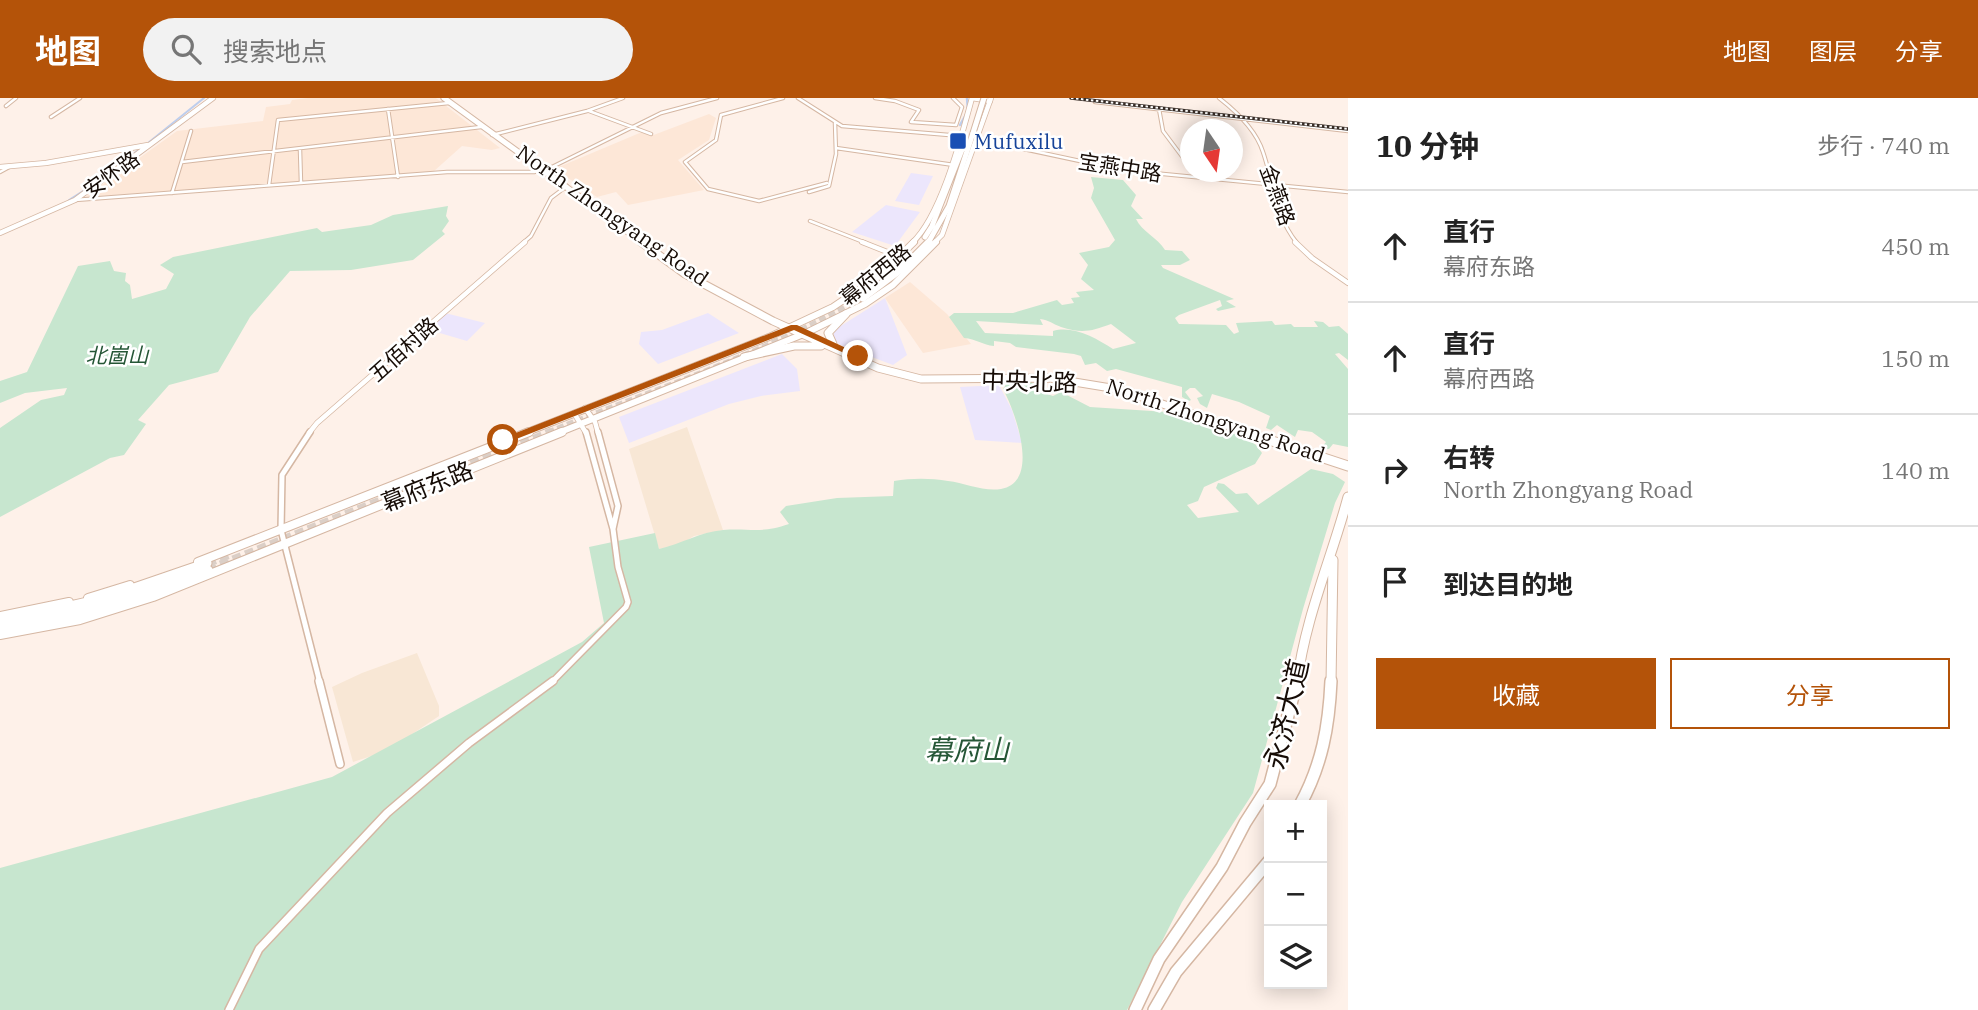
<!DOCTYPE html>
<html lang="zh">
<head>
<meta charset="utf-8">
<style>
  body { margin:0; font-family:"IBM Plex Serif","Noto Sans SC",serif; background:#f2f2f2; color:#222 }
  .controls { position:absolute; right:21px; bottom:21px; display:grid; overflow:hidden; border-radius:0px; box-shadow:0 4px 18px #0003 }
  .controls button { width:63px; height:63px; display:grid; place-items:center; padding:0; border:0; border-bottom:2px solid #e0e0e0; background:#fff; color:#222; font:35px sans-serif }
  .compass { position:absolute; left:1180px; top:21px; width:63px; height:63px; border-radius:50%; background:#fff; box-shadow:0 4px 18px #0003; rotate:167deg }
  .stop { position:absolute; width:21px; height:21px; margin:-16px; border:5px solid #b45309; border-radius:50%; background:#fff }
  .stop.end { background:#b45309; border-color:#fff; box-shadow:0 2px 7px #0008 }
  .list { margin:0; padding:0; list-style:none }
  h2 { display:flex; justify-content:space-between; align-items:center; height:91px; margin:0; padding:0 28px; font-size:30px }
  h2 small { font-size:23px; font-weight:400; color:#767676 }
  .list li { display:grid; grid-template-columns:46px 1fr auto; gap:21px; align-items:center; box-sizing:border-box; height:112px; padding:0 28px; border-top:2px solid #e0e0e0 }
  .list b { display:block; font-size:26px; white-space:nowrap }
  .list p { margin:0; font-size:23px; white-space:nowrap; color:#767676 }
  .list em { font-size:23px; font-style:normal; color:#767676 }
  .actions { display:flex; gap:14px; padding:21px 28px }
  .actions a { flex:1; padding:16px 0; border:2px solid #b45309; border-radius:0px; text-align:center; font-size:24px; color:#b45309 }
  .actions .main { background:#b45309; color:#fff }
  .icon { flex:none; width:38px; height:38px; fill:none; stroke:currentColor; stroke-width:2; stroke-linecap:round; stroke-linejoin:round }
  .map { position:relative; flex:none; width:1348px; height:912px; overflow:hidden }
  header { display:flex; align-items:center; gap:42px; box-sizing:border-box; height:98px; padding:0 35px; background:#b45309; color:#fff }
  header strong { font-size:33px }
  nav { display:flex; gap:38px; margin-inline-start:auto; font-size:24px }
  .search { width:490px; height:63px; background:#f2f2f2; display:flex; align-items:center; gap:18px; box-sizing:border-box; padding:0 24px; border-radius:38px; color:#767676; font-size:26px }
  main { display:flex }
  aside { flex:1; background:#fff }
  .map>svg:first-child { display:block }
  .commercial { fill:#ece6fc }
  .built { fill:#fde7d7 }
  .education { fill:#f8e7d5 }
  .green { fill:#c7e6cf; fill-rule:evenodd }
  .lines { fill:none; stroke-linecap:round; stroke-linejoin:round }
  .stream { stroke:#beceed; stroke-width:2 }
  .canal { stroke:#beceed; stroke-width:2.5 }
  .trunk-tunnel-far1 { stroke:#dbcfc7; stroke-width:7; stroke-dasharray:7 3.5; stroke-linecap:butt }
  .trunk-tunnel { stroke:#dbcfc7; stroke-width:9; stroke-dasharray:9 4.5; stroke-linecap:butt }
  .minor-far3-casing { stroke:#d5b7a3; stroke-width:4.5 }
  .minor-far2-casing { stroke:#d5b7a3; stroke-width:6 }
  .minor-far1-casing { stroke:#d5b7a3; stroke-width:8 }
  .minor-casing { stroke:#d5b7a3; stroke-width:10 }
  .tertiary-casing { stroke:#d5b7a3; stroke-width:6 }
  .secondary-far2-casing { stroke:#d5b7a3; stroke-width:6 }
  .secondary-far1-casing { stroke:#d5b7a3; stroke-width:8 }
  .secondary-casing { stroke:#d5b7a3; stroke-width:10 }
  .primary-far3-casing { stroke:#d5b7a3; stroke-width:7 }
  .primary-far2-casing { stroke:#d5b7a3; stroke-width:9 }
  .primary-far1-casing { stroke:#d5b7a3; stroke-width:11 }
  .primary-casing { stroke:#d5b7a3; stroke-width:14 }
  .trunk-far2-casing { stroke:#d5b7a3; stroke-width:7 }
  .trunk-far1-casing { stroke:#d5b7a3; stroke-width:9 }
  .trunk-casing { stroke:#d5b7a3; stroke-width:11 }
  .minor-far3 { stroke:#fff; stroke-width:2.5 }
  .minor-far2 { stroke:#fff; stroke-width:4.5 }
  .minor-far1 { stroke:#fff; stroke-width:5 }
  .minor { stroke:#fff; stroke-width:7 }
  .tertiary { stroke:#fff; stroke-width:4.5 }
  .secondary-far2 { stroke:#fff; stroke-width:4.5 }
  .secondary-far1 { stroke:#fff; stroke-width:6 }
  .secondary { stroke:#fff; stroke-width:8 }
  .primary-far3 { stroke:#fff; stroke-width:5 }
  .primary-far2 { stroke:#fff; stroke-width:7 }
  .primary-far1 { stroke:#fff; stroke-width:9 }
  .primary { stroke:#fff; stroke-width:11 }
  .trunk-far2 { stroke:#fff; stroke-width:5 }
  .trunk-far1 { stroke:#fff; stroke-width:7 }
  .trunk { stroke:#fff; stroke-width:9 }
  .rail-casing { stroke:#362b25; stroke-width:3.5 }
  .rail { stroke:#fff; stroke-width:2; stroke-dasharray:2.5; stroke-linecap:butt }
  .trunk-bridge-casing { stroke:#d5b7a3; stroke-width:7; stroke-linecap:butt }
  .trunk-bridge { stroke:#fff; stroke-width:5 }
  .route { fill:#b45309 }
  .transit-dot { fill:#1a4fb4; stroke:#fff; stroke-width:2.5 }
  .labels { text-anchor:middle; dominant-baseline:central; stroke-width:5; stroke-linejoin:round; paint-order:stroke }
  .far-transit-label { font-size:21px; fill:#164399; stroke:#fff; text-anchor:start }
  .far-street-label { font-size:21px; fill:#160c06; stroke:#fff }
  .far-park-label { font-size:21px; font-style:italic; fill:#255636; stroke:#fff }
  .street-label { font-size:24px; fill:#160c06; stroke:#fff }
  .near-street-label { font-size:28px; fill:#160c06; stroke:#fff }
  .near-park-label { font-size:28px; font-style:italic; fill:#255636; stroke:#fff }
</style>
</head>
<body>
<header>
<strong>地图</strong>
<div class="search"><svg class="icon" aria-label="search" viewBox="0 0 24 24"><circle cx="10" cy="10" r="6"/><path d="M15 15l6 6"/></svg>搜索地点</div>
<nav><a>地图</a><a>图层</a><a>分享</a></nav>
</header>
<main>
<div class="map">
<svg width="1348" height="912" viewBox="0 0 1348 912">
  <rect width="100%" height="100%" fill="#fef1e9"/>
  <path class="commercial" d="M911 75 933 78 919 107 895 103Z
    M886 107 920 114 895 148 852 134Z
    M885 200 907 257 893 267 840 247 832 239 836 231Z
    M445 215 485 225 467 243 426 231Z
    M708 215 739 235 658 266 639 246 641 234 662 232Z
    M782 256 797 271 800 293 761 298 729 306 629 345 619 319Z
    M999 287 1012 312 1022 345 975 342 960 289Z"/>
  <path class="built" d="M308 0H436L500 50 492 52 462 48 433 74 85 99 177 33 263 23 266 9 290 6 292 2Z
    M709 16 716 20 709 42 678 62 704 92 628 107 616 94 597 99 554 71 642 34 651 38Z
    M910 184 947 216 971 246 923 255 885 200Z"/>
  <path class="education" d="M687 329 723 432 694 438 681 446 659 451 629 351Z
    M417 555 439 608V618L387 653 353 664 332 589 362 575Z"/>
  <path class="green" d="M1091 79 1123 82 1136 97 1131 108 1143 121H1136C1142 134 1157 139 1165 152L1182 153 1190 162 1180 167H1161L1163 170 1234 201 1226 203 1236 209 1218 213 1216 211 1222 208 1220 202 1179 217 1175 220 1179 226 1226 227 1234 236 1239 234 1236 225 1272 223 1275 227 1291 226 1294 229H1318L1314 223 1323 224 1329 229 1339 228 1348 236V262L1339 255 1335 256 1348 271V349L1333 346 1329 351 1321 350 1326 344 1312 334 1298 332 1295 339 1277 327 1271 332 1266 330 1270 318 1239 304 1212 296 1207 310 1200 306 1197 300 1203 298 1195 290H1190L1185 294 1191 302 1189 303 1182 299V289L1116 271 1107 273 1096 265 1085 267 1081 258 1074 256 1016 249 1010 245 994 243V248C983 247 976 241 964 240L949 219 954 215H1013L1057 202 1062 207 1074 205 1071 200 1080 199 1076 194 1094 192 1081 181 1088 167 1079 155 1109 149 1115 142 1091 100 1094 90ZM1040 221C1049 222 1053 226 1061 229 1082 236 1092 233 1111 226L1136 245 1113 251C1096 240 1073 227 1053 233V238L985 235 976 223 1043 227Z
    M448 108 446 118 449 123 442 133 445 136 413 162 351 172 290 173 250 219 218 274 169 287 138 322 146 326 124 357 110 360 0 419V330L41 302 64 297 67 290 25 295 0 305V283L27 274 78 168 110 163 114 173 126 175 125 183 130 187 132 201 166 191 174 176 160 167 173 159 317 130 322 134 371 127 393 117Z
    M1030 283 1037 287 1041 294 1053 298 1061 294 1090 309 1167 314 1244 339 1256 347 1262 355 1255 366 1204 389 1198 403 1187 407 1198 420 1239 414 1216 390 1218 385 1224 386 1236 396 1247 395 1258 407 1311 371 1333 376 1345 384 1335 405 1303 511 1253 695 1182 804 1127 912H0V770L332 679 582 544 604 525 589 449 655 435 659 451C681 446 700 434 723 432 751 430 760 436 789 426L780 414 786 408 837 400 893 398 894 383C912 380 930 380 948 383 965 385 984 394 1001 391 1042 384 1014 311 1003 291L1007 285Z"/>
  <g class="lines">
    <path class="stream" d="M148 45 204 0
      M129 59 141 50
      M69 102 94 86"/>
    <path class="canal" d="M960 27 968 13 967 0"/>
    <path class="trunk-tunnel-far1" d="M548 335C652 293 766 256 863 200"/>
    <path class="trunk-tunnel" d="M207 465 230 456
      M208 472 552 334"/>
    <defs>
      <path id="minor-far3" d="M783 0 721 17 716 42 685 64 708 91 759 103 827 85
        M798 0 842 28 961 38
        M875 0 895 3 919 12 911 24 956 27 962 9 953 0
        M1219 0C1237 14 1256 32 1263 54 1274 86 1275 118 1297 145
        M1095 4 1348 33
        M6 8 16 0
        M388 11 398 79
        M1159 11 1163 33 1190 69
        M589 13 651 36
        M51 19 80 0
        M492 37 587 13 623 0
        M977 41 1122 72 1348 94
        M836 50 954 67
        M300 52 301 85
        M182 64 481 29
        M0 74 11 68
        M269 87 278 22 449 5
        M809 94 829 88 836 56 835 25
        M172 95 191 33
        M75 102 447 74H534L552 69 661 15 717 0
        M810 123 866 145
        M523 145 531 138 551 100 567 88"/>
      <path id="minor-far2" d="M862 144 900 159
        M1295 144 1312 160 1348 185
        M585 310 595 324 598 335
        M574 315 586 335
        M309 335 317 325 525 144"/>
      <path id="minor-far1" d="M310 334 282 377 281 432 320 585
        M586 334 613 431 618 408 598 334
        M551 585 626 509 628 504 618 469 613 431"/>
      <path id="minor" d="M319 583 340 666
        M229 912 259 851 387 715 469 645 553 583"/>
      <path id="tertiary" d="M972 0 990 3
        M0 69 46 65 148 47
        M0 135 75 102 213 0"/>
      <path id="secondary-far2" d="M912 145C941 118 961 40 972 0
        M934 145 942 137 991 0"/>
      <path id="secondary-far1" d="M525 335 769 239 833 209 879 178 914 144
        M558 335 806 235 865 206 893 187 936 144"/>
      <path id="secondary" d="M198 464 529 334
        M88 500 130 487
        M0 518 69 504
        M0 537 80 522 153 499 562 334"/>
      <path id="primary-far3" d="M444 0 643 145"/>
      <path id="primary-far2" d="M641 144 685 176 773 223 878 270 921 281 1050 280 1117 291 1250 335
        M833 246 828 235 846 216
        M744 259 794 248H821"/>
      <path id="primary-far1" d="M1245 334 1348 368
        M1297 585C1305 520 1331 462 1348 399
        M1331 585 1333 462"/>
      <path id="primary" d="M1300 707C1322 667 1329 628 1331 583
        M1135 912 1159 861 1222 769 1245 725 1270 686 1297 583
        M1154 912 1176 874 1269 763"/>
      <path id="trunk-far2" d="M925 139 932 128 963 49
        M928 145 949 108 973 35"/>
      <path id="trunk-far1" d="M863 200 904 169 929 144"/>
      <path id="trunk" d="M0 524 105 500 207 465
        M0 532 97 511 208 472"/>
    </defs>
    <use href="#minor-far3" class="minor-far3-casing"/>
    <use href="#minor-far2" class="minor-far2-casing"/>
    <use href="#minor-far1" class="minor-far1-casing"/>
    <use href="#minor" class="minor-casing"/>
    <use href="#tertiary" class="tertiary-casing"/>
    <use href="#secondary-far2" class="secondary-far2-casing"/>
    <use href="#secondary-far1" class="secondary-far1-casing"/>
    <use href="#secondary" class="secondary-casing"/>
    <use href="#primary-far3" class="primary-far3-casing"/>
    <use href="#primary-far2" class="primary-far2-casing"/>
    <use href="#primary-far1" class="primary-far1-casing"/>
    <use href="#primary" class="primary-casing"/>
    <use href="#trunk-far2" class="trunk-far2-casing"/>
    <use href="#trunk-far1" class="trunk-far1-casing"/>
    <use href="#trunk" class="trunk-casing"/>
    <use href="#minor-far3" class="minor-far3"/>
    <use href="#minor-far2" class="minor-far2"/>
    <use href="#minor-far1" class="minor-far1"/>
    <use href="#minor" class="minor"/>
    <use href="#tertiary" class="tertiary"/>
    <use href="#secondary-far2" class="secondary-far2"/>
    <use href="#secondary-far1" class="secondary-far1"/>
    <use href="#secondary" class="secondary"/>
    <use href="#primary-far3" class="primary-far3"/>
    <use href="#primary-far2" class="primary-far2"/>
    <use href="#primary-far1" class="primary-far1"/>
    <use href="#primary" class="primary"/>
    <use href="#trunk-far2" class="trunk-far2"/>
    <use href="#trunk-far1" class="trunk-far1"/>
    <use href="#trunk" class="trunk"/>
    <defs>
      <path id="rail" d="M1071 0 1348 31"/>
    </defs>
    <use href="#rail" class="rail-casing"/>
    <use href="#rail" class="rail"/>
    <defs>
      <path id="trunk-bridge" d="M973 35 984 0"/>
    </defs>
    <use href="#trunk-bridge" class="trunk-bridge-casing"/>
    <use href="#trunk-bridge" class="trunk-bridge"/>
  </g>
  <path class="route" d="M791 227H797L863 258 855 260 794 232 506 345 498 342Z"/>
  <rect class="transit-dot" x="949" y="34" width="18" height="18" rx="3.5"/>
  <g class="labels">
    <g class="far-transit-label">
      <text x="974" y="43">Mufuxilu</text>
    </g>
    <g class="far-street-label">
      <text transform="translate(1120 69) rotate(9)">宝燕中路</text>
      <text transform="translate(111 76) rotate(-36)">安怀路</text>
      <text transform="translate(1278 97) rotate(70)">金燕路</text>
      <text transform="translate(613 117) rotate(35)">North Zhongyang Road</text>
      <text transform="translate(875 176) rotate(-39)">幕府西路</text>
      <text transform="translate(403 251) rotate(-42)">五佰村路</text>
      <text transform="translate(1216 322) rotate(18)">North Zhongyang Road</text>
    </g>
    <g class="far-park-label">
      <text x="117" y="257">北崮山</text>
    </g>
    <g class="street-label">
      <text transform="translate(1029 283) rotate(2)">中央北路</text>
      <text transform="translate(427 388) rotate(-22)">幕府东路</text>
    </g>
    <g class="near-street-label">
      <text transform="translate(1286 616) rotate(-77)">永济大道</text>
    </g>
    <g class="near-park-label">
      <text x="967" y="651">幕府山</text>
    </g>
  </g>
</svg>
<div class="controls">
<button>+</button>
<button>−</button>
<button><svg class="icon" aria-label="layers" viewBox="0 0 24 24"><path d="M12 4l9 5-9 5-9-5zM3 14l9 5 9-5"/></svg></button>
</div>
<svg class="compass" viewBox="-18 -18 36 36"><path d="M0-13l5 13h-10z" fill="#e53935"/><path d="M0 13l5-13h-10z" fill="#767676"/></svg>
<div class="stop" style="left:503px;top:342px"></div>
<div class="stop end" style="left:858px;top:258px"></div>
</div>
<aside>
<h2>10 分钟<small>步行 · 740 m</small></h2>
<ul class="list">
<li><svg class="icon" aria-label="ahead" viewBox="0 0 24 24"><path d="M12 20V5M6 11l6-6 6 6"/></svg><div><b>直行</b><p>幕府东路</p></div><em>450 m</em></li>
<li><svg class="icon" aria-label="ahead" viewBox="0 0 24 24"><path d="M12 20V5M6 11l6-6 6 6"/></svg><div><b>直行</b><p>幕府西路</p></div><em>150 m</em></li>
<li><svg class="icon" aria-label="right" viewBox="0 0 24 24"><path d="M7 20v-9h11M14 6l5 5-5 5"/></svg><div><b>右转</b><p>North Zhongyang Road</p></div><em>140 m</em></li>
<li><svg class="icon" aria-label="arrive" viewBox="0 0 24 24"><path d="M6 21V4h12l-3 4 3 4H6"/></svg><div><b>到达目的地</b></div></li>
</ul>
<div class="actions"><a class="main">收藏</a><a>分享</a></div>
</aside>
</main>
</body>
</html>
